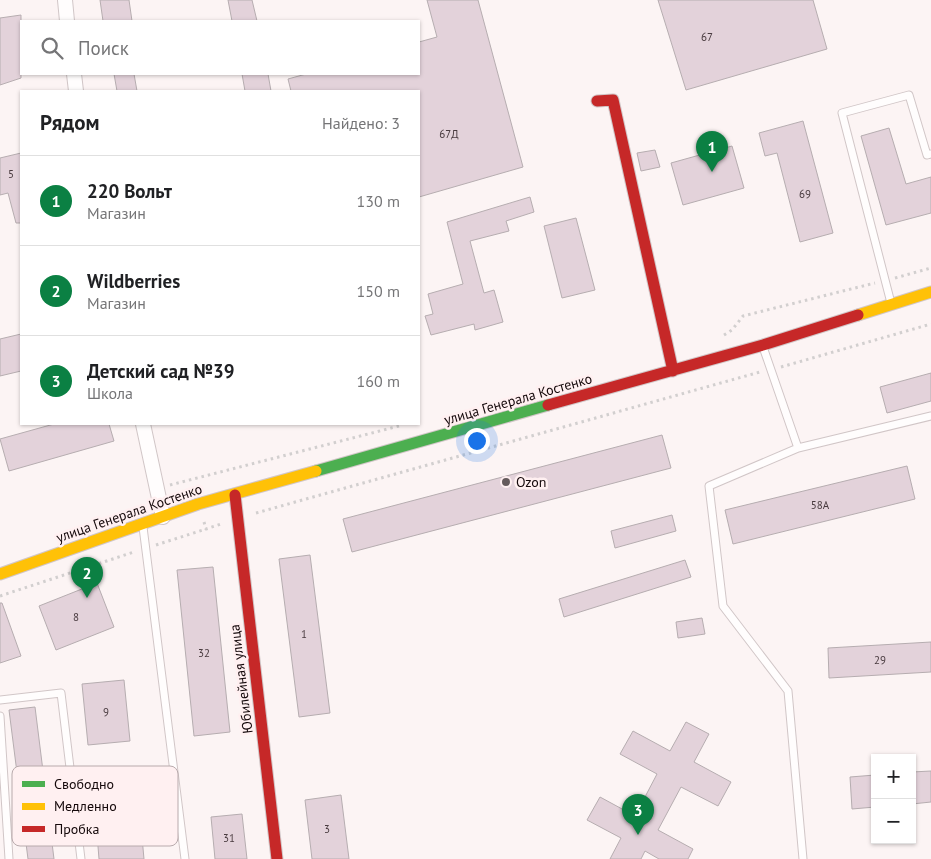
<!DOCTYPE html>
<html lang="ru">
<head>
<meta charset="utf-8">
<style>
  body { margin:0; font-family:"PT Sans",sans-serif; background:#f2f2f2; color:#202124 }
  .controls { position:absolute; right:15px; bottom:15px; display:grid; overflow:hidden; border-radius:0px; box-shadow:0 1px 4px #0004 }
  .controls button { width:45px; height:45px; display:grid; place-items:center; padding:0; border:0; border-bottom:1px solid #e0e0e0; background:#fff; color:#202124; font:25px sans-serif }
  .you { position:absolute; left:476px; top:440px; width:18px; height:18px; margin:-12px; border:4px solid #fff; border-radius:50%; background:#1a73e8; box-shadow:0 0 0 8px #1a73e833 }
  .badge { display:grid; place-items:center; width:32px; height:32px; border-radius:50%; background:#0b8043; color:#fff; font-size:16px; font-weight:700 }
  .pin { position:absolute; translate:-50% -41px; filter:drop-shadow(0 1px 2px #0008) }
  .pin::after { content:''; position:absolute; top:26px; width:18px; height:15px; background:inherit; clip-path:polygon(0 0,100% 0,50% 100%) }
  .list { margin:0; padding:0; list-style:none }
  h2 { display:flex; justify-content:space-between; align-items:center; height:65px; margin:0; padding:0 20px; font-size:21px }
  h2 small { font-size:16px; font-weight:400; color:#757577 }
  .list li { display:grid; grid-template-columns:32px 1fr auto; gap:15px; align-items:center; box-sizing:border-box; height:90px; padding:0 20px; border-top:1px solid #e0e0e0 }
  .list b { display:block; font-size:19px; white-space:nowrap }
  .list p { margin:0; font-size:16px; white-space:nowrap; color:#757577 }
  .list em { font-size:16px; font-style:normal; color:#757577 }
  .icon { flex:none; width:28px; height:28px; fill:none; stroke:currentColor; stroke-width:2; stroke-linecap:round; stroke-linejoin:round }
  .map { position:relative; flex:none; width:931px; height:859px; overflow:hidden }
  .search { position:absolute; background:#fff; box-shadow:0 1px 4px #0004; left:20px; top:20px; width:400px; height:55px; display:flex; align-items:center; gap:12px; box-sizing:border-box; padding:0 18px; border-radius:0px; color:#757577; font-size:19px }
  .panel { position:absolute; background:#fff; box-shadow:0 1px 4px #0004; left:20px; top:90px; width:400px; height:335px; border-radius:0px }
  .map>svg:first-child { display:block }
  .building { fill:#e3d2da; stroke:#b6adb0 }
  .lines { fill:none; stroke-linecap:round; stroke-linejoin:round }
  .lane-casing { stroke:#d1c6c7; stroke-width:9 }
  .street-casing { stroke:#d1c6c7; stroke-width:16 }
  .fast-casing { stroke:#d1c6c7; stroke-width:13 }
  .slow-casing { stroke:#d1c6c7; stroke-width:13 }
  .jam-casing { stroke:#d1c6c7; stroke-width:13 }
  .path { stroke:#d2cfcf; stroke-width:3; stroke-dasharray:2.5 4; stroke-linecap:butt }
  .lane { stroke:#fffdfd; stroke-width:7 }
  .street { stroke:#fffdfd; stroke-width:14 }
  .fast { stroke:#4caf50; stroke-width:11 }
  .slow { stroke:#ffc107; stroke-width:11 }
  .jam { stroke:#c62828; stroke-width:11 }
  .poi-dot { fill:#655b5c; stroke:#fff0f1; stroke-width:2 }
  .labels { text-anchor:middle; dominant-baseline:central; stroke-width:5; stroke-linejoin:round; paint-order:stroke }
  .number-label { font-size:11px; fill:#483a3e }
  .street-label { font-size:14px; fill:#14080a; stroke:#fff0f1 }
  .poi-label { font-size:14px; fill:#14080a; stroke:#fff0f1; text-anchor:start }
  .key { fill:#fff0f1; stroke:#b8aaac; stroke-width:1 }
  .key-label { font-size:14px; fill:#14080a }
</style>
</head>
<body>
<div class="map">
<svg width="931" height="859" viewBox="0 0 931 859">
  <rect width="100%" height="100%" fill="#fcf4f4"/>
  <path class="building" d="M100 0H129L132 21H103Z
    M228 0H252L257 21H232Z
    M427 0H478L523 167 419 197V91H291L288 79 306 74H419V42L437 37Z
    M658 0H813L827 49 686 90Z
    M21 15V78L0 85V18Z
    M114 74H134L137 91H117Z
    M242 74H268L271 91H245Z
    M803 121 833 233 800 242 777 153 765 156 759 133Z
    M889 128 906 184 931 177V213L886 225 861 136Z
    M732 146 744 188 683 205 671 163Z
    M655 150 660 167 641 171 637 153Z
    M21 153V223H16L8 193 0 195V158Z
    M530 197 534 212 506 221 509 231 470 241 484 293 494 290 503 322 475 330 474 324 431 335 425 316 433 314 428 294 463 284 447 222Z
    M576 218 595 290 562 298 544 226Z
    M21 334V371L0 376V339Z
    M931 373V401L887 413 880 387Z
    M54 424H109L114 441 9 471 0 439Z
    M662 435 671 468 352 552 343 519Z
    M907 466 915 499 733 544 725 510Z
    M672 515 676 531 615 548 611 531Z
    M310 555 330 713 299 717 279 559Z
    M685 560 691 577 564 617 559 599Z
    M213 567 230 732 194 736 177 570Z
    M97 583 114 627 56 650 39 606Z
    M0 603H2L21 656 0 663Z
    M702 618 705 634 678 638 676 622Z
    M931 642V672L829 678 828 648Z
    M124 680 130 741 88 745 82 684Z
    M35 707 54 859H28L9 710Z
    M686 722 709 734 694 762 731 782 718 806 681 787 658 830 693 849 688 859H659L645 851 641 859H610L621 838 587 820 600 797 635 816 657 774 620 754 633 731 670 751Z
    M931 771V802L912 804V772Z
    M875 775V807L852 809 850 777Z
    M341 795 349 859H312L305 800Z
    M139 805 144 859H99L95 809Z
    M242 814 247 859H215L211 817Z"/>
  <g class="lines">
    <defs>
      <path id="lane" d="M891 303 842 113 909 95 927 155 931 154
        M763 347 798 448
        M143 527 185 859
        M0 700 61 693 81 859
        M0 716 9 859
        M803 859 788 691 723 606 709 486 798 448 931 416"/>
      <path id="street" d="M65 0 67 21
        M74 74 76 91
        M143 424 163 517"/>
      <path id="fast" d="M316 471 548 405"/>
      <path id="slow" d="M858 315 931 292
        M0 574 198 504 316 471"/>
      <path id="jam" d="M597 101 613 100 673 371
        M548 405 763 345 858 315
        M235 495 277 859"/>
    </defs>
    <use href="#lane" class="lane-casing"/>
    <use href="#street" class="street-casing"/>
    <use href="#fast" class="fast-casing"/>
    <use href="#slow" class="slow-casing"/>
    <use href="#jam" class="jam-casing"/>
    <path class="path" d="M895 278 931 268
      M724 335 732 330 743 316 875 283
      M781 367 931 324
      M170 485 399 426
      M256 513 760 372
      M204 522 206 529 221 524
      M156 545 206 529
      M0 596 134 552"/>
    <use href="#lane" class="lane"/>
    <use href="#street" class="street"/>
    <use href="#fast" class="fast"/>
    <use href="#slow" class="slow"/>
    <use href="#jam" class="jam"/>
  </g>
  <circle class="poi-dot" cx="506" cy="482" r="5"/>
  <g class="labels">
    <g class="number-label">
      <text x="707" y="37">67</text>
      <text x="449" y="134">67Д</text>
      <text x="11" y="174">5</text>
      <text x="805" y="194">69</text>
      <text x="820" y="505">58А</text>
      <text x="76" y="617">8</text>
      <text x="304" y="634">1</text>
      <text x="204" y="653">32</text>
      <text x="880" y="660">29</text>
      <text x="106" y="712">9</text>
      <text x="327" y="829">3</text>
      <text x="229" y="838">31</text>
    </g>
    <g class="street-label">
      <text transform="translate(518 399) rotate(-16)">улица Генерала Костенко</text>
      <text transform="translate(129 513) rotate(-19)">улица Генерала Костенко</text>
      <text transform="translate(241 679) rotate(-97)">Юбилейная улица</text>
    </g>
    <g class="poi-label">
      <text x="516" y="482">Ozon</text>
    </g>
  </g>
  <rect x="12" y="766" width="166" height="80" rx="8" class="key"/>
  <rect x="22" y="781" width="23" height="6" fill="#4caf50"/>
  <rect x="22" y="803" width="23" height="7" fill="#ffc107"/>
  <rect x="22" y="826" width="23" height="6" fill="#c62828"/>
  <g class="key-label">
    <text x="54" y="789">Свободно</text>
    <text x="54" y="811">Медленно</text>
    <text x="54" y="834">Пробка</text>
  </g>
</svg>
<div class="controls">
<button>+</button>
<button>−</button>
</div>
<div class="you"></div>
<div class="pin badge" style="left:712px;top:172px">1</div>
<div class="pin badge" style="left:87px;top:598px">2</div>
<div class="pin badge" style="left:638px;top:835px">3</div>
<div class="search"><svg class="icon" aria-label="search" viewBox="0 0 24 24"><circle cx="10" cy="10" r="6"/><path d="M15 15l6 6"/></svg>Поиск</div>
<section class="panel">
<h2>Рядом<small>Найдено: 3</small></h2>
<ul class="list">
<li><span class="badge">1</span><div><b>220 Вольт</b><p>Магазин</p></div><em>130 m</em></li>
<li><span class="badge">2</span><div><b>Wildberries</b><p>Магазин</p></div><em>150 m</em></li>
<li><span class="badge">3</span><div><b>Детский сад №39</b><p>Школа</p></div><em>160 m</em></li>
</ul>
</section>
</div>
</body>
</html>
